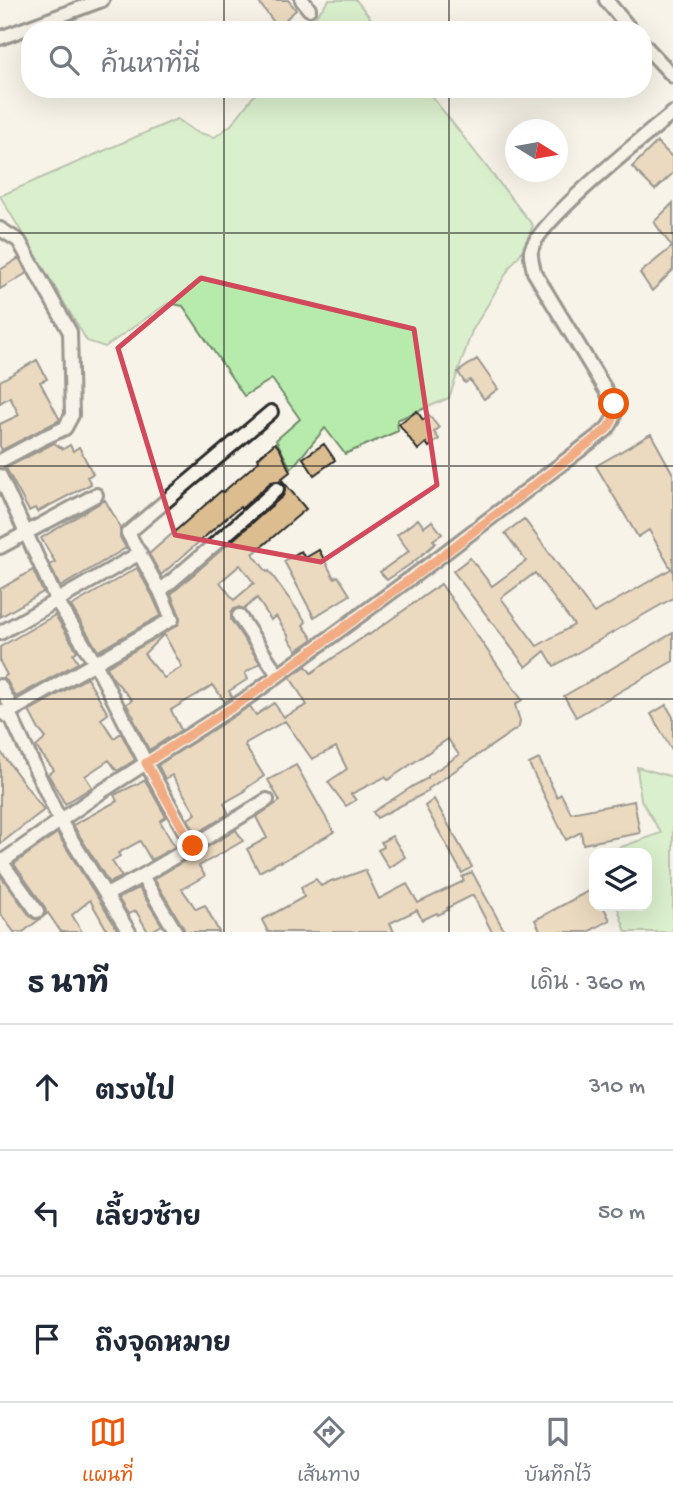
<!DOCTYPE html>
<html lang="th">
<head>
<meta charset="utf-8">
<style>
  body { margin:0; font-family:"Gochi Hand","Playpen Sans Thai",sans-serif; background:#f2f2f3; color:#1f2937 }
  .controls { position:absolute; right:21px; bottom:21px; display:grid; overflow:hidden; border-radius:14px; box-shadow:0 7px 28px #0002 }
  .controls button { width:63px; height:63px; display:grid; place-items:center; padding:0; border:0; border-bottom:2px solid #e0e1e3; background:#fff; color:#1f2937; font:35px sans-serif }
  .compass { position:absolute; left:505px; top:119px; width:63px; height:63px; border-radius:50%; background:#fff; box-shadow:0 7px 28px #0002; rotate:101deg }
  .stop { position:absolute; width:21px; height:21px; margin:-16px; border:5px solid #ea580c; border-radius:50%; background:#fff }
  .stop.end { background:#ea580c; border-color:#fff; box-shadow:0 2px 7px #0008 }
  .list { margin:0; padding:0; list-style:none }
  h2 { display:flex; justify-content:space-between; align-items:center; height:91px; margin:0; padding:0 28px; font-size:30px }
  h2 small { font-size:23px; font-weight:400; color:#747a83 }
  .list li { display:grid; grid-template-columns:46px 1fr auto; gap:21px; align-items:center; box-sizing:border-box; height:126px; padding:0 28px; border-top:2px solid #e0e1e3 }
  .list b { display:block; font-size:26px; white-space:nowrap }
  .list em { font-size:23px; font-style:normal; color:#747a83 }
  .icon { flex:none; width:38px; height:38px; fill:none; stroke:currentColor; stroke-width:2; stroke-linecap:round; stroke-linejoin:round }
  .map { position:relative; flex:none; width:673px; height:932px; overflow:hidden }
  .search { position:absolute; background:#fff; box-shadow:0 7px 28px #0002; left:21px; right:21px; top:21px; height:77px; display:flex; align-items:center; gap:18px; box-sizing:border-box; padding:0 24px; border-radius:28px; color:#747a83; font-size:26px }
  .sheet { height:469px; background:#fff }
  nav { display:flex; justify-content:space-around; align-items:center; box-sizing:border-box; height:98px; border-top:2px solid #e0e1e3; background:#fff; font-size:19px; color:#747a83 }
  nav a { display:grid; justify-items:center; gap:4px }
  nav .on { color:#ea580c }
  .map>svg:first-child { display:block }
  .green { fill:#b7ebac; stroke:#718b6c; stroke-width:2 }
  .building { fill:#dbbd8f; stroke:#2b2b2b; stroke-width:2; fill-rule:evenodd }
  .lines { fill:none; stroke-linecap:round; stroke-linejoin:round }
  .minor-casing { stroke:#2b2b2b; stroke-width:18 }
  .minor { stroke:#f7f3e8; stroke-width:12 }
  .route { stroke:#ea580c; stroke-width:9 }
  .marked { fill:none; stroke:#d1495b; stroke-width:5; stroke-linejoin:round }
  .grid { fill:none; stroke:#2b2b2b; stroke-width:2; stroke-opacity:0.55 }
</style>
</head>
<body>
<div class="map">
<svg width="673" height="932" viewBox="0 0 673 932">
  <rect width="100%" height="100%" fill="#f7f3e8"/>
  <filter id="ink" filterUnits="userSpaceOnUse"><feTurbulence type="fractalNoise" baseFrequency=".0143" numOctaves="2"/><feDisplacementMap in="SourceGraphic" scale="14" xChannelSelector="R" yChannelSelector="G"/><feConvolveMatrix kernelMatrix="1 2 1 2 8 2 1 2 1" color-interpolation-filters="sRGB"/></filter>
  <g filter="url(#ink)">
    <path class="green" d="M329 0H356L380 30H305Z
      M259 89H426L533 226 521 253 510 267 472 331 449 398 397 420 398 431 345 454 325 428 291 469 276 440 300 419 272 379 244 396 183 306 168 303 105 347 87 341 0 196 177 119 196 132 215 137 231 125Z
      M637 767 673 777V932H626L617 906H647V853H604L661 833 641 800Z"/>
    <path class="building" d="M257 0H288L296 10 286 19 296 30H280Z
      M657 142 673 158V173L655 190 632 167Z
      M673 203V270L652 291 640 273 672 247 654 222Z
      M19 258 27 273 0 289V270Z
      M477 359 498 389 484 399 470 380 465 383 458 372Z
      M37 360 47 379 40 382 60 420 2 450 0 446V424L19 415 10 397 0 403V381Z
      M417 411 423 420 429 415 439 428 434 432 439 439 429 447 426 443 418 450 399 424Z
      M651 434 673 474V598L554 666 545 651 526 667 453 571 470 558 492 586 526 561 505 533 524 519 594 613 671 569 649 530 638 537 596 466ZM535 573 574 625 537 646 501 598Z
      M54 443 63 449 70 445 73 451 79 447 93 474 87 477 91 484 37 512 35 508 29 511 6 468Z
      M275 443 280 449 290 472 281 479 306 509 253 554 267 572 269 571 306 622 303 625 313 639 297 650 288 638 289 637 276 616 271 620 257 598 244 609 239 607 234 609 231 613V620L260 663 245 673 248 679 229 691 232 697 225 702 213 685 171 710 181 730 149 750 133 718 134 717 126 704 132 700 111 676 107 667 179 624 180 616 171 594 283 496 285 491 284 484 279 481 271 482 241 509 240 507 231 514 161 575 149 554 221 491 223 492 243 475 259 461 258 458ZM240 565 254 583 234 600 220 582ZM164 634 182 667 164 678 144 654Z
      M324 444 335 460 314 475 303 458Z
      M105 500 117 521 120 529V537L126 548 60 587 50 565 55 562 41 538Z
      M418 519 424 527 432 521 442 534 433 540 436 543 412 563 387 580 380 572 409 551 397 535Z
      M319 550 334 578 338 576 350 595 314 617 284 561 301 551 305 558Z
      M137 568 152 595 161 615 98 651 71 606Z
      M33 570 43 592 0 617V589Z
      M441 584 522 700 515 705 520 721 519 727 428 789 429 791 377 818 373 812 413 786 428 778V776L459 755 448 739 388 780 385 777 351 794 356 800 346 806 328 782 347 769 336 747 312 759 285 721 246 743 245 746 264 776 244 790 245 791 224 803 228 812 227 813 228 814 196 834 188 819 196 814 172 775 165 779 158 765 250 706 256 715 274 703 284 717 307 705 290 677 306 666 311 673 368 634 369 635Z
      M55 615 77 651 73 654 78 663 16 697 7 681 2 678 7 675 0 662V647Z
      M673 633V661L576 717 564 696Z
      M87 678 108 714 101 719 114 738 121 733 135 760 117 771 109 760 85 776 92 787 65 804 48 774 54 770 36 747 46 738 39 730 29 711Z
      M666 705 673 717V752L651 714Z
      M0 751 44 810 0 844Z
      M539 759 557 797 561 794 571 813 634 801 640 833 583 844 581 832 566 840 529 764Z
      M296 765 334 832 281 862 280 861 259 872 247 849 267 838 256 817 280 801 268 780Z
      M145 780 166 817 160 821 175 847 151 860 140 841 118 853 120 856 112 861 122 877 109 883 73 825 117 801 114 795Z
      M434 799 472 867 462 873 425 806Z
      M236 830 243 841 199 866 205 876 182 889 196 909 205 905 219 932H185L183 927 154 879Z
      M57 833 119 932H108L90 900 72 915 82 932H61L48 913 44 916 46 911 44 906 14 864Z
      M392 836 405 857 389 868 378 850 384 847 381 842Z
      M365 870 379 899 407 884 418 903 464 881 462 877 472 872 505 932H492L473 895 447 908 448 910 438 915 437 913 422 920 417 910 390 923 394 932H268L262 920 304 897 301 887 316 879 321 886 333 880 334 881Z
      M0 875 30 916 34 919H40L23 932H14L0 913Z
      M139 888 162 925 150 932H148L136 911 128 914 118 898Z
      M594 888V906H603L610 920 588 932H541L535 920Z"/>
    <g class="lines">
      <defs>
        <path id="minor" d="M302 0 309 9
          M606 0 631 30
          M0 38 102 0
          M643 44 673 76
          M0 229 19 241 70 332 72 415 65 428 43 438 0 461
          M0 476 57 601 95 663 146 763 193 846 142 876 176 932
          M0 547 96 495
          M160 591 230 531 277 489
          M239 616 278 675
          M0 633 140 553
          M0 686 13 710
          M0 711 12 719 60 821 129 932
          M6 714 172 619 160 591 128 533 271 412
          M193 846 267 800
          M0 860 37 911
          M0 863 101 792 250 696 434 561 606 430C613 422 616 415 614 404L534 272C533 265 530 257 531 251 536 223 647 134 673 113
          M106 895 142 876"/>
      </defs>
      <use href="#minor" class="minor-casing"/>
      <use href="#minor" class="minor"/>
    </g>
  </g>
  <g class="lines" filter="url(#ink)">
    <path class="route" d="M193 846 146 763 250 696 435 561 606 430C613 422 616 415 614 404"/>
  </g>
  <path d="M0 0H673V932H0ZM201 278 414 329 437 485 321 562 175 535 118 348Z" fill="#f7f3e8" fill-opacity=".55" fill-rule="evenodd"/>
  <path class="marked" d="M201 278 414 329 437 485 321 562 175 535 118 348Z"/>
  <path class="grid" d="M224 0V30M449 0V30M224 89V932M449 89V932M0 233H673M0 466H673M0 699H673"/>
</svg>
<div class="controls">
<button><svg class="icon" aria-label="layers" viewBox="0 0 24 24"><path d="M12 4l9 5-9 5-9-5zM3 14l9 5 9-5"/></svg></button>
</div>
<svg class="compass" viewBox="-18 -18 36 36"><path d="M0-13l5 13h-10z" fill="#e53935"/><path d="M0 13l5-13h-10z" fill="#747a83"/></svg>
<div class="stop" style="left:614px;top:404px"></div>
<div class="stop end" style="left:193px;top:846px"></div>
<div class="search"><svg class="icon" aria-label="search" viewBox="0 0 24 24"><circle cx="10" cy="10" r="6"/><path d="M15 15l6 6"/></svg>ค้นหาที่นี่</div>
</div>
<section class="sheet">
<h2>5 นาที<small>เดิน · 360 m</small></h2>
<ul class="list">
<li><svg class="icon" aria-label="ahead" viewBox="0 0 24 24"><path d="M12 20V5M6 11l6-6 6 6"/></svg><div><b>ตรงไป</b></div><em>310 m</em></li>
<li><svg class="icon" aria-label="left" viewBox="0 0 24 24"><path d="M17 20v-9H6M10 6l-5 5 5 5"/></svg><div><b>เลี้ยวซ้าย</b></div><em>50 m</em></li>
<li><svg class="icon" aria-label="arrive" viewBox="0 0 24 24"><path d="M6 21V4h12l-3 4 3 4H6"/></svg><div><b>ถึงจุดหมาย</b></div></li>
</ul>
</section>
<nav>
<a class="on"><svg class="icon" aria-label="map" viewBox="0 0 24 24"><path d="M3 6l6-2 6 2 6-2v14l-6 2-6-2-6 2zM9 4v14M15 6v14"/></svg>แผนที่</a>
<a><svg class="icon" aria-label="directions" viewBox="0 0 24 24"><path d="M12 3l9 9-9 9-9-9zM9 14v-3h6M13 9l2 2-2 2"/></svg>เส้นทาง</a>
<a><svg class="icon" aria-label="saved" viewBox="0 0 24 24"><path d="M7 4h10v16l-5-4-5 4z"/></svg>บันทึกไว้</a>
</nav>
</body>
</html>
